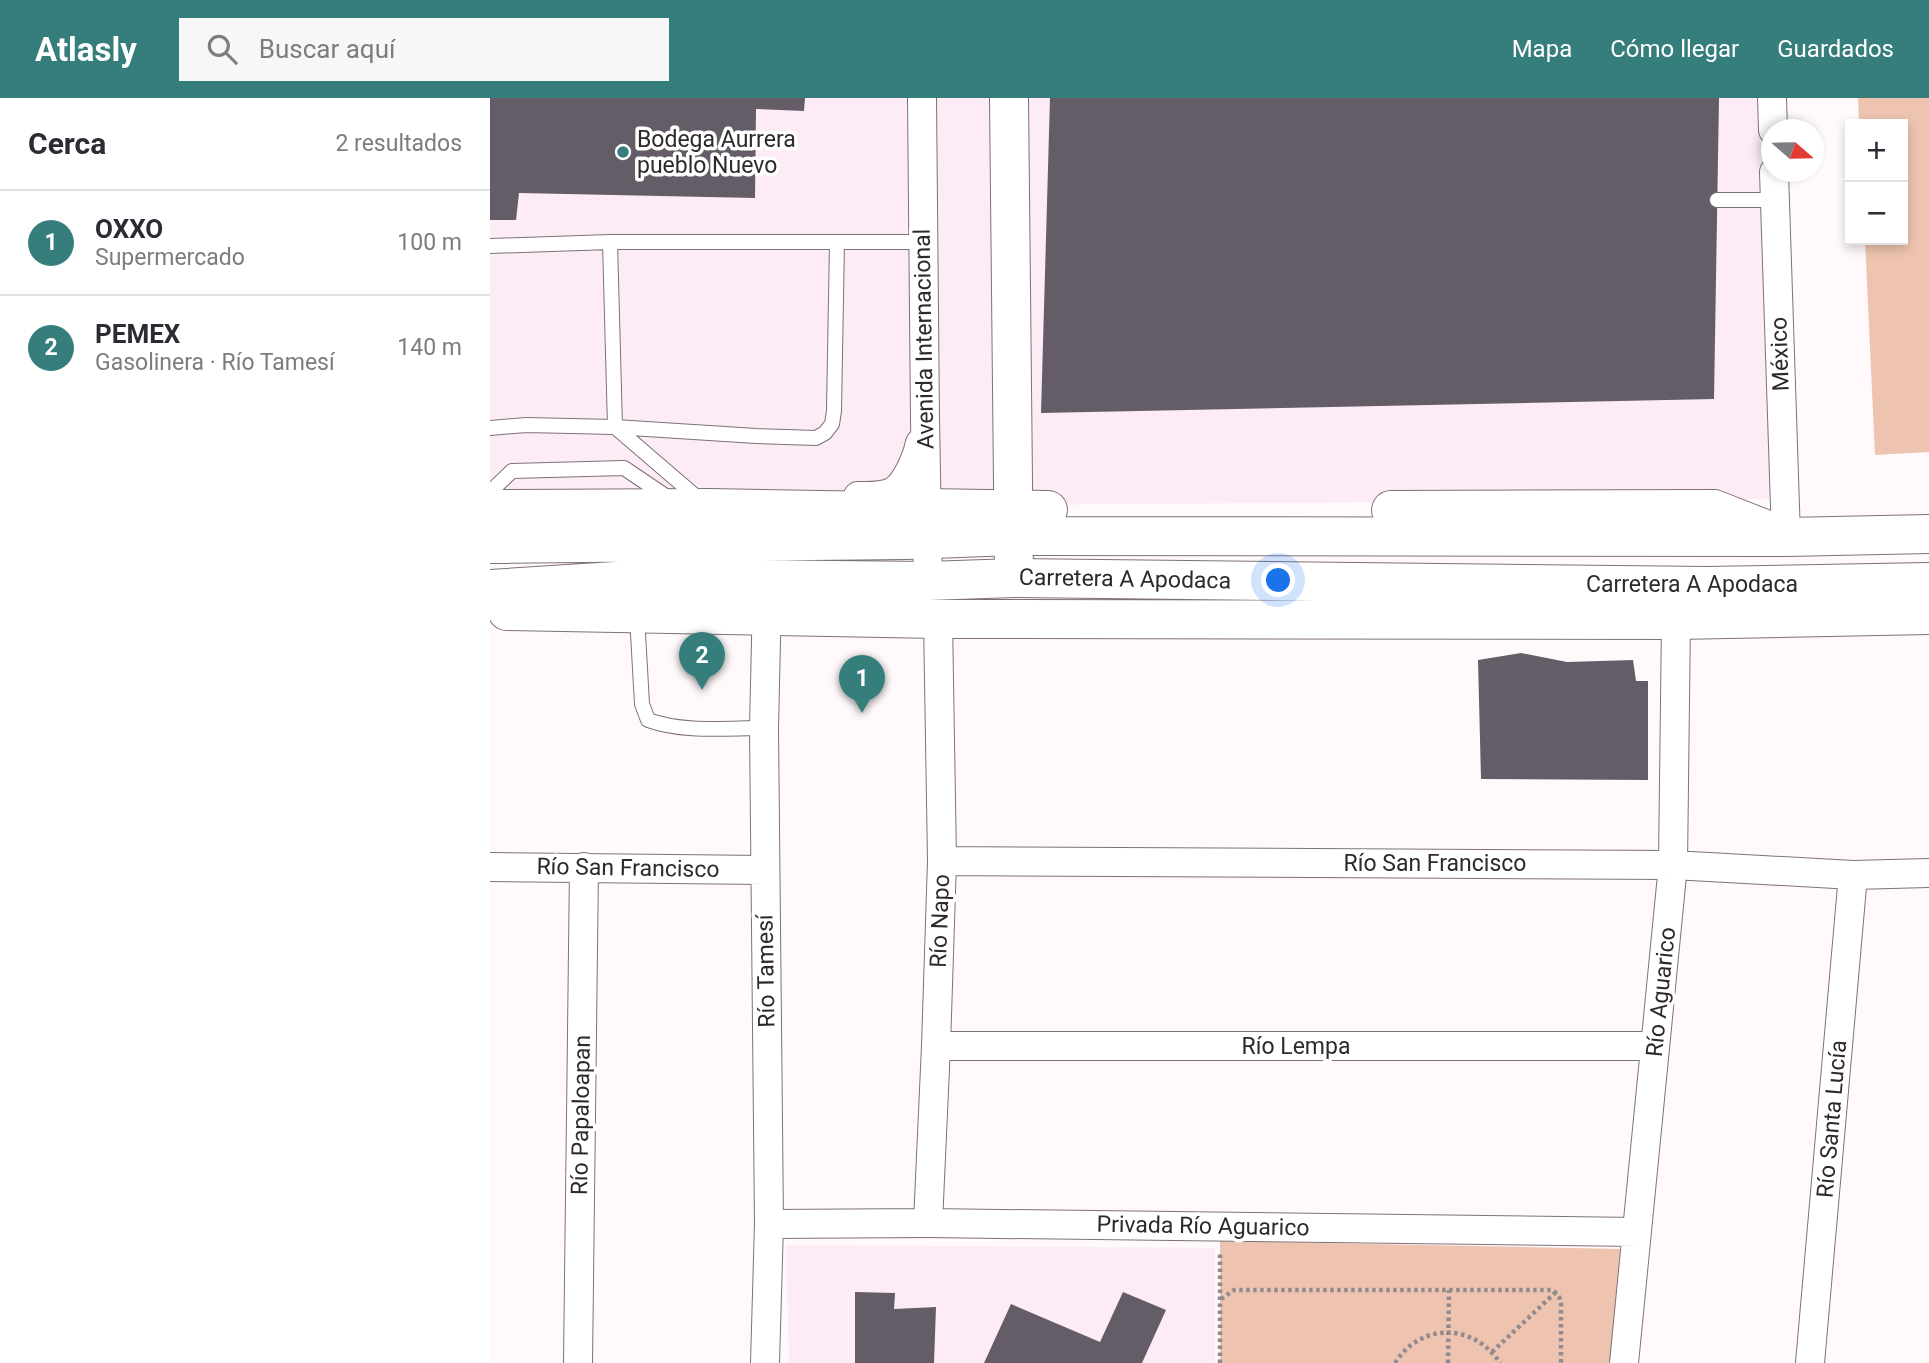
<!DOCTYPE html>
<html lang="es">
<head>
<meta charset="utf-8">
<style>
  body { margin:0; font-family:Roboto,sans-serif; background:#f7f7f7; color:#2b2b33 }
  .controls { position:absolute; right:21px; top:21px; display:grid; overflow:hidden; border-radius:0px; box-shadow:0 4px 10px #0003 }
  .controls button { width:63px; height:63px; display:grid; place-items:center; padding:0; border:0; border-bottom:2px solid #e1e1e2; background:#fff; color:#2b2b33; font:35px sans-serif }
  .compass { position:absolute; left:1271px; top:21px; width:63px; height:63px; border-radius:50%; background:#fff; box-shadow:0 4px 10px #0003; rotate:110deg }
  .you { position:absolute; left:789px; top:483px; width:24px; height:24px; margin:-18px; border:5px solid #fff; border-radius:50%; background:#1a73e8; box-shadow:0 0 0 10px #1a73e833 }
  .badge { display:grid; place-items:center; width:46px; height:46px; border-radius:50%; background:#357e7c; color:#fff; font-size:23px; font-weight:700 }
  .pin { position:absolute; translate:-50% -58px; filter:drop-shadow(0 2px 4px #0008) }
  .pin::after { content:''; position:absolute; top:37px; width:24px; height:21px; background:inherit; clip-path:polygon(0 0,100% 0,50% 100%) }
  .list { margin:0; padding:0; list-style:none }
  h2 { display:flex; justify-content:space-between; align-items:center; height:91px; margin:0; padding:0 28px; font-size:30px }
  h2 small { font-size:23px; font-weight:400; color:#7c7c81 }
  .list li { display:grid; grid-template-columns:46px 1fr auto; gap:21px; align-items:center; box-sizing:border-box; height:105px; padding:0 28px; border-top:2px solid #e1e1e2 }
  .list b { display:block; font-size:26px; white-space:nowrap }
  .list p { margin:0; font-size:23px; white-space:nowrap; color:#7c7c81 }
  .list em { font-size:23px; font-style:normal; color:#7c7c81 }
  .icon { flex:none; width:38px; height:38px; fill:none; stroke:currentColor; stroke-width:2; stroke-linecap:round; stroke-linejoin:round }
  .map { position:relative; flex:none; width:1439px; height:1265px; overflow:hidden }
  header { display:flex; align-items:center; gap:42px; box-sizing:border-box; height:98px; padding:0 35px; background:#357e7c; color:#fff }
  header strong { font-size:33px }
  nav { display:flex; gap:38px; margin-inline-start:auto; font-size:24px }
  .search { width:490px; height:63px; background:#f7f7f7; display:flex; align-items:center; gap:18px; box-sizing:border-box; padding:0 24px; border-radius:0px; color:#7c7c81; font-size:26px }
  main { display:flex }
  aside { flex:1; background:#fff }
  .map>svg:first-child { display:block }
  .built { fill:#fdecf5 }
  .green { fill:#eec4b0 }
  .building { fill:#645d67 }
  .lines { fill:none; stroke-linecap:round; stroke-linejoin:round }
  .lane-casing { stroke:#7e7178; stroke-width:16 }
  .street-casing { stroke:#7e7178; stroke-width:30 }
  .secondary-casing { stroke:#7e7178; stroke-width:40 }
  .primary-casing { stroke:#7e7178; stroke-width:40 }
  .path { stroke:#918b8e; stroke-width:4.5; stroke-dasharray:3.5 3.5; stroke-linecap:butt }
  .lane { stroke:#fff; stroke-width:14 }
  .street { stroke:#fff; stroke-width:28 }
  .secondary { stroke:#fff; stroke-width:38 }
  .primary { stroke:#fff; stroke-width:38 }
  .poi-dot { fill:#357e7c; stroke:#fff; stroke-width:2.5 }
  .labels { text-anchor:middle; dominant-baseline:central; stroke-width:7; stroke-linejoin:round; paint-order:stroke }
  .poi-label { font-size:23px; fill:#2e292b; stroke:#fff; text-anchor:start }
  .street-label { font-size:23px; fill:#2e292b; stroke:#fff }
</style>
</head>
<body>
<header>
<strong>Atlasly</strong>
<div class="search"><svg class="icon" aria-label="search" viewBox="0 0 24 24"><circle cx="10" cy="10" r="6"/><path d="M15 15l6 6"/></svg>Buscar aquí</div>
<nav><a>Mapa</a><a>Cómo llegar</a><a>Guardados</a></nav>
</header>
<main>
<aside>
<h2>Cerca<small>2 resultados</small></h2>
<ul class="list">
<li><span class="badge">1</span><div><b>OXXO</b><p>Supermercado</p></div><em>100 m</em></li>
<li><span class="badge">2</span><div><b>PEMEX</b><p>Gasolinera · Río Tamesí</p></div><em>140 m</em></li>
</ul>
</aside>
<div class="map">
<svg width="1439" height="1265" viewBox="0 0 1439 1265">
  <rect width="100%" height="100%" fill="#fff9fc"/>
  <path class="built" d="M0 0H1273L1292 401 0 411Z
    M296 1147 725 1150V1265H299Z"/>
  <path class="green" d="M1368 0H1439V354L1385 357 1375 142H1413V26H1369Z
    M730 1143 1132 1151 1122 1265H730Z"/>
  <path class="building" d="M0 0H315L314 13 266 11 265 100 29 95 26 122H0Z
    M560 0H1229L1224 301 551 315Z
    M1031 555 1077 564 1143 562 1146 583H1158V682L991 681 988 562Z
    M365 1194 405 1195 404 1211 446 1209 444 1265H365Z
    M633 1194 676 1212 652 1265H494L521 1206 610 1244Z"/>
  <g class="lines">
    <defs>
      <path id="lane" d="M1227 102H1285
        M120 144 125 329 210 402
        M0 148 120 144H433
        M0 330 36 327 125 329 266 338 326 340 335 335 342 326 344 313 347 144
        M0 394 22 373 134 370 177 399
        M147 518 152 606 158 622C194 635 236 630 274 630"/>
      <path id="street" d="M432 0 435 322 438 483
        M1282 0 1283 32
        M1284 74 1296 439
        M368 398C380 398 391 399 402 394 416 387 427 359 430 345
        M452 763 1183 767 1363 777 1439 775
        M0 769 275 772
        M446 948H1165
        M438 1125 446 948 452 763 448 521
        M279 1126 438 1125 1147 1134
        M88 1265 94 769
        M275 1265 279 1126 274 630 277 498
        M1134 1265 1183 767 1186 522
        M1320 1265 1363 777"/>
      <path id="secondary" d="M519 0 524 480"/>
      <path id="primary" d="M0 411 219 410 390 413C402 413 413 418 415 432
        M901 412 1224 411 1275 431
        M399 413 436 410 558 412
        M0 446 416 442 523 438 1296 439 1439 436
        M0 491 172 480 438 483 524 480 1217 488 1439 484
        M17 513 448 521 1186 522 1439 517"/>
    </defs>
    <use href="#lane" class="lane-casing"/>
    <use href="#street" class="street-casing"/>
    <use href="#secondary" class="secondary-casing"/>
    <use href="#primary" class="primary-casing"/>
    <path class="path" d="M731 1201 744 1192H1061C1068 1195 1070 1199 1071 1206V1265
      M1002 1254 1066 1194
      M730 1265V1154
      M905 1265C931 1224 984 1225 1010 1265
      M958 1265 959 1192"/>
    <use href="#lane" class="lane"/>
    <use href="#street" class="street"/>
    <use href="#secondary" class="secondary"/>
    <use href="#primary" class="primary"/>
  </g>
  <circle class="poi-dot" cx="133" cy="54" r="7"/>
  <g class="labels">
    <g class="poi-label">
      <text x="147" y="41">Bodega Aurrera<tspan x="147" dy="26">pueblo Nuevo</tspan></text>
    </g>
    <g class="street-label">
      <text transform="translate(434 241) rotate(-91)">Avenida Internacional</text>
      <text transform="translate(1290 256) rotate(-92)">México</text>
      <text transform="translate(635 481) rotate(1)">Carretera A Apodaca</text>
      <text x="1202" y="486">Carretera A Apodaca</text>
      <text x="945" y="765">Río San Francisco</text>
      <text transform="translate(138 770) rotate(1)">Río San Francisco</text>
      <text transform="translate(450 823) rotate(-88)">Río Napo</text>
      <text transform="translate(276 873) rotate(-91)">Río Tamesí</text>
      <text transform="translate(1171 894) rotate(-84)">Río Aguarico</text>
      <text x="806" y="948">Río Lempa</text>
      <text transform="translate(91 1017) rotate(-89)">Río Papaloapan</text>
      <text transform="translate(1342 1021) rotate(-85)">Río Santa Lucía</text>
      <text transform="translate(713 1128) rotate(1)">Privada Río Aguarico</text>
    </g>
  </g>
</svg>
<div class="controls">
<button>+</button>
<button>−</button>
</div>
<svg class="compass" viewBox="-18 -18 36 36"><path d="M0-13l5 13h-10z" fill="#e53935"/><path d="M0 13l5-13h-10z" fill="#7c7c81"/></svg>
<div class="you"></div>
<div class="pin badge" style="left:372px;top:615px">1</div>
<div class="pin badge" style="left:212px;top:592px">2</div>
</div>
</main>
</body>
</html>
